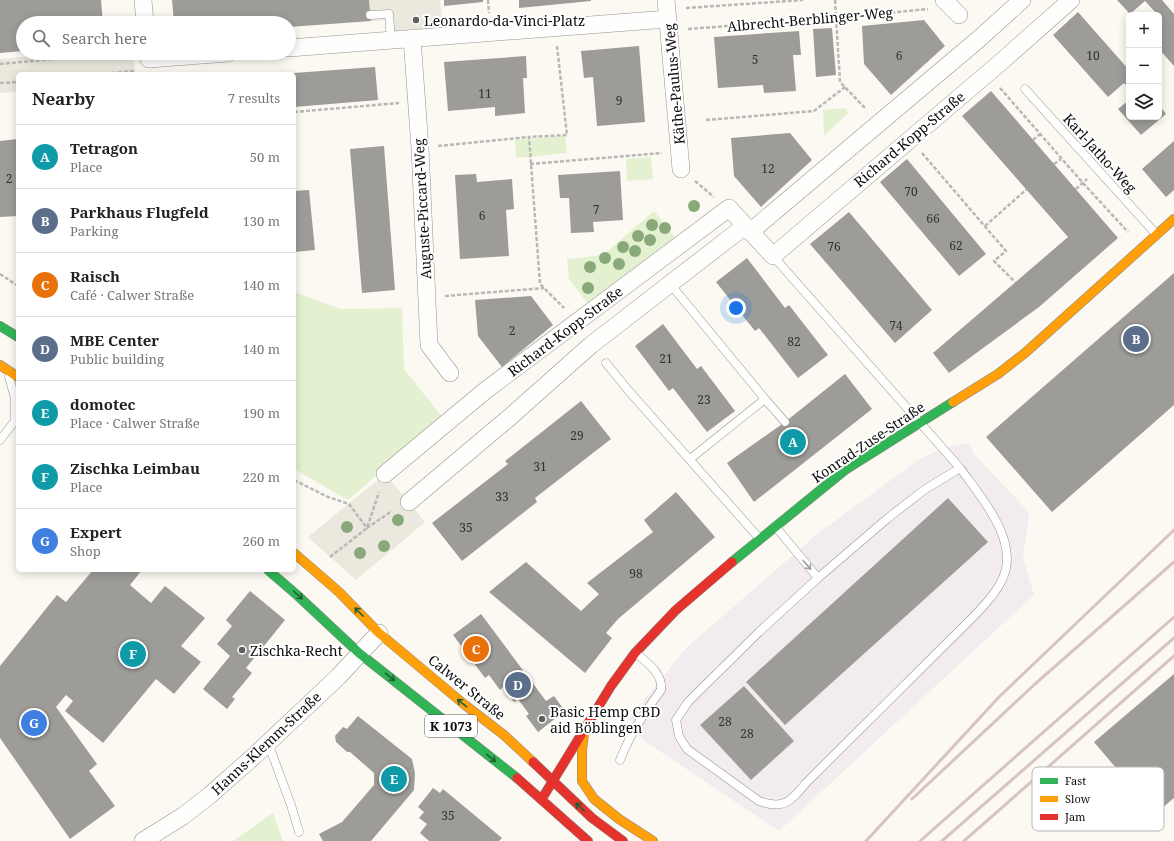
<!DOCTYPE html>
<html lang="en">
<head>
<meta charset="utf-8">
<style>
  body { margin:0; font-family:"Noto Serif",serif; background:#f6f6f6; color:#222 }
  .controls { position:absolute; right:12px; top:12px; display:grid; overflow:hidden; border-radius:6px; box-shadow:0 2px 10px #0003 }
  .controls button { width:36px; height:36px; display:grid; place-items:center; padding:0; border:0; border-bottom:1px solid #e0e0e0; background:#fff; color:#222; font:20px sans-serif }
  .you { position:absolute; left:736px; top:308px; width:14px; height:14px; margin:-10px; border:3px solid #fff; border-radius:50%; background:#1a73e8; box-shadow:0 0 0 6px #1a73e833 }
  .badge { display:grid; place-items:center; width:26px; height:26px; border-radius:50%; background:#111827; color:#fff; font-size:13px; font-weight:700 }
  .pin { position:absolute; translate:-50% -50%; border:2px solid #fff; box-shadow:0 1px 4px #0006 }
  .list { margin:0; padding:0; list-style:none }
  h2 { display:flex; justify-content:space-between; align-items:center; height:52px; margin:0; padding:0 16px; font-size:17px }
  h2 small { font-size:13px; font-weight:400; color:#767676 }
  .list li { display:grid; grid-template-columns:26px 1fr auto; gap:12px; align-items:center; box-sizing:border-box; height:64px; padding:0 16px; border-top:1px solid #e0e0e0 }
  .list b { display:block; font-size:15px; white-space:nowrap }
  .list p { margin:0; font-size:13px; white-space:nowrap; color:#767676 }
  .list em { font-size:13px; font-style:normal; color:#767676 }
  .icon { flex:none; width:22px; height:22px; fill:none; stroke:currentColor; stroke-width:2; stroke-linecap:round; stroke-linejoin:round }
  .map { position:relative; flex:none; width:1174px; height:841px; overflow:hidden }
  .search { position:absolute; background:#fff; box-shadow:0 2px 10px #0003; left:16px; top:16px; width:280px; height:44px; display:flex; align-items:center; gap:10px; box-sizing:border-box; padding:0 14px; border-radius:22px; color:#767676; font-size:15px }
  .panel { position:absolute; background:#fff; box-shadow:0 2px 10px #0003; left:16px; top:72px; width:280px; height:500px; border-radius:6px }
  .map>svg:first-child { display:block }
  .industrial { fill:#f2ecef }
  .green { fill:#e4f1d0 }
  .plaza { fill:#ebe8dd }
  .building { fill:#9e9c98 }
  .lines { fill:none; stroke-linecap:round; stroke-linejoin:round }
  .lane-casing { stroke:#949390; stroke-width:9 }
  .street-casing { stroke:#949390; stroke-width:18 }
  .fast-casing { stroke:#8b8a87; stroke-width:10 }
  .slow-casing { stroke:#8b8a87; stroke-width:10 }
  .jam-casing { stroke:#8b8a87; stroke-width:10 }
  .path { stroke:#b8b8b6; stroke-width:2.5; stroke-dasharray:4 2; stroke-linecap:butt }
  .lane { stroke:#fefefd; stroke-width:8 }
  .street { stroke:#fefefd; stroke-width:17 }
  .fast { stroke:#30b455; stroke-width:9 }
  .slow { stroke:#ff9f0a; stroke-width:9 }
  .jam { stroke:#e5322d; stroke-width:9 }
  .rail { stroke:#d8c3c4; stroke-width:3 }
  .tree { fill:#89a97b }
  .oneway { stroke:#9e9e9d }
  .oneway2 { stroke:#1e6031 }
  .poi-dot { fill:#60605d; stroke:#fff; stroke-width:1.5 }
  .labels { text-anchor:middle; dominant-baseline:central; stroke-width:4; stroke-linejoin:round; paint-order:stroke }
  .number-label { font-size:12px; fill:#313130 }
  .shield { fill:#fff; stroke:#565656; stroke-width:1 }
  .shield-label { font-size:13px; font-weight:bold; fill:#0d0d0d }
  .street-label { font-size:14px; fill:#0d0d0d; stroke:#fff }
  .poi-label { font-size:14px; fill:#0d0d0d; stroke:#fff; text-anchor:start }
  .key { fill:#fff; stroke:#b6b6b6; stroke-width:1 }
  .key-label { font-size:11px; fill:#0d0d0d }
</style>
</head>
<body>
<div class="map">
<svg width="1174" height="841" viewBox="0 0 1174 841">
  <rect width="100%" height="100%" fill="#fbf9f2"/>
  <path class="industrial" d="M969 443 974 454 1026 509 1029 515 1023 557 1034 595 779 831 643 740 629 719 686 648 816 535 918 460 943 448Z"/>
  <path class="green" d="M845 108 848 113 824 136 823 110Z
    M565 136 567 153 516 158 515 140Z
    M651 157 653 179 627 181 626 159Z
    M654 211 678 241 591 308 569 279 567 259 603 255Z
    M294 292 341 309 402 308 404 369 443 418 348 500 294 469Z
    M273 813 283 841H233Z"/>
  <path class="plaza" d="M369 0H440L444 36 391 40 390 20 371 21Z
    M62 53H133L135 74H18V91L0 93V59Z
    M385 474 425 522 356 580 308 537Z"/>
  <path class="building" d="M0 0H101L103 23H23V51L0 53Z
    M172 0H369L371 21 289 27V23H174Z
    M444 0H483V2L444 6Z
    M519 0H591V1L519 8Z
    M1117 0H1162L1174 14V66L1159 49V15H1153L1156 13 1145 1 1130 14Z
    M1078 12 1129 70V88L1124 83 1108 97 1053 35Z
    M924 20 945 46 891 95 864 64 862 26Z
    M832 28 836 75 816 77 813 29Z
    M799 31 801 55H793L796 91 764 93 763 85 718 88 714 37Z
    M639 46 645 122 597 126 593 77 584 78 581 51Z
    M526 56 527 78H523L525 113 495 116V107L448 111 444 62Z
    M375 67 378 100 294 107V73Z
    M991 91 1118 238 1039 307 949 373 933 353 1068 237 962 116Z
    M1129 100V117H1159V105L1166 114 1141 135 1118 109Z
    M790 133 812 160 761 207 734 176 731 138Z
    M18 139V216L0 217V141Z
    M1174 141V190L1166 197 1142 169Z
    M384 146 395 290 362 293 350 149Z
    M907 159 986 254 959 276 880 182Z
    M620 171 623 220 593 222 594 232 571 233 569 198H560L558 175Z
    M476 174 477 182 512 179 514 209 506 210 509 256 460 259 455 175Z
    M309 190 315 250 294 252V191Z
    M849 212 932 310 895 343 810 244Z
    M747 258 785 308 789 305 828 355 798 378 759 328 755 331 716 282Z
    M1174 273V405L1052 512 986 437Z
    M531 296 553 325 502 367 478 336 475 300Z
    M663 324 697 369 701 366 735 411 707 432 673 388 669 391 635 346Z
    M845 374 872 409 754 502 727 463 785 422Z
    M581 401 611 439 535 498 537 502 462 561 432 523 508 464 505 461Z
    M676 492 715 537 618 619 606 633 612 638 585 673 489 592 526 562 581 611 599 594 587 583 653 532 644 520Z
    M948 498 988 542 785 725 746 682Z
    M93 570H142L130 585 151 603 165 586 205 618 181 646 201 662 174 694 156 679 103 743 65 711 73 701 66 695 56 707 97 764 89 771 115 806 70 839 0 738V666L57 595 66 602Z
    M250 591 285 620 246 668 252 673 232 697 235 699 227 709 203 689 230 656 217 644 232 626 226 620Z
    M481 614 546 701 554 696 565 711 538 732 526 716 529 714 518 699 514 702 503 687 500 690 489 675 485 678 453 635Z
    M1174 674V798L1155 814 1094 742Z
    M744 686 794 741 751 780 700 725Z
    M358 716 412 759 415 773 414 790 371 841H323L319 834 342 822 374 785V773L350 752H347L336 742 335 736 343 727 347 729Z
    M433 788 440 793 443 789 502 838 499 841H429L420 833 427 824 419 818 424 812 418 807Z"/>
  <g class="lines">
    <defs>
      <path id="lane" d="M370 15 389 14 391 40
        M1025 89 1156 234
        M773 256 960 468
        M671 285 765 399 785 422
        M606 363 628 390 759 538
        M0 440 15 421V398L9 377
        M690 459 765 399
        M960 468C981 497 1021 542 1002 580 994 596 981 609 969 621L806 783C791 801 784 810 759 801L687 749 679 736 676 720 688 702 759 632 818 578 888 518 924 490Z
        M775 526 818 578
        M268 743 291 805 299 832
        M620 760C630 734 645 712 661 690 663 673 647 663 636 653"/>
      <path id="street" d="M143 0 145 23
        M666 0 681 169
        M944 0 959 15
        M412 38 420 148 429 345 450 373
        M289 48 668 19
        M149 59 228 53
        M750 232 980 38 1022 0
        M385 474 486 390 729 208 773 256 1001 62 1071 0
        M409 502 510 417 591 345 745 226
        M143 841 183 816 210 795 253 757 338 677 379 633"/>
      <path id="fast" d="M0 326 18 337
        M732 562 845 470 953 402
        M268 570 297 595 359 653 517 778"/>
      <path id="slow" d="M0 365 18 377
        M953 402 998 374 1025 353 1174 219
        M294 553 339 592 379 633 465 705 504 735 533 762
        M584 734 582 750V781L594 799 619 819 653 841"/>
      <path id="jam" d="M533 762 592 818 623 841
        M517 778 588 841
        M543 797 611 686 635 653 676 610 732 562"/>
    </defs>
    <use href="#lane" class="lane-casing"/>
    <use href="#street" class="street-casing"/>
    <use href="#fast" class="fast-casing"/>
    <use href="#slow" class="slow-casing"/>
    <use href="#jam" class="jam-casing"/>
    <path class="path" d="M488 0 489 13
      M835 0 840 82 866 109
      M686 8 803 0
      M688 29 836 18 928 9
      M557 46 567 135 529 137 540 284 564 308
      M0 64 118 53
      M100 74 135 71
      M0 83 18 82
      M1000 88 1083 183 1128 232
      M294 112 399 103
      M706 120 814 111 845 87
      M1033 140 1040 134
      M438 146 529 137
      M922 153 1006 251 994 261 1015 282
      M530 164 662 153
      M1054 164 1061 159
      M695 181 714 197
      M1076 189 1087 179
      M985 226 1027 189
      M0 274 18 286
      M445 296 544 288
      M294 480 328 497 349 504 367 528 392 511
      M330 557 367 528 379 492"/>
    <use href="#lane" class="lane"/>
    <use href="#street" class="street"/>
    <use href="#fast" class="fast"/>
    <use href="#slow" class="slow"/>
    <use href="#jam" class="jam"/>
    <path class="rail" d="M912 799 1035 684 1174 562
      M866 841 999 697 1174 530
      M920 841 1174 617
      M942 841 1174 638
      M964 841 1174 656"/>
  </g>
  <g class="tree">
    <circle cx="694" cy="206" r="6"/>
    <circle cx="652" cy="225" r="6"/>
    <circle cx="665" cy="228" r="6"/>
    <circle cx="638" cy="236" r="6"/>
    <circle cx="650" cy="240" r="6"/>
    <circle cx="623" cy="247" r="6"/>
    <circle cx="635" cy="251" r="6"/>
    <circle cx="605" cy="258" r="6"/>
    <circle cx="619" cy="264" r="6"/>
    <circle cx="590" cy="267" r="6"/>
    <circle cx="588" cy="288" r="6"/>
    <circle cx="398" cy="520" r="6"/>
    <circle cx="347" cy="527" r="6"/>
    <circle cx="384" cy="546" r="6"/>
    <circle cx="360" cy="553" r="6"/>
  </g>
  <defs><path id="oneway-shaft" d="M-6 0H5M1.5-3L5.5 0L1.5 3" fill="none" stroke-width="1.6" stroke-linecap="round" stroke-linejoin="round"/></defs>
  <use class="oneway" href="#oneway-shaft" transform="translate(807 565) rotate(50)"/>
  <g class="oneway2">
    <use href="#oneway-shaft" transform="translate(298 595) rotate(42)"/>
    <use href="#oneway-shaft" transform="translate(359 612) rotate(-135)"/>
    <use href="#oneway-shaft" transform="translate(390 677) rotate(39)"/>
    <use href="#oneway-shaft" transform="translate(462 703) rotate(-141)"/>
    <use href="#oneway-shaft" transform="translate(491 758) rotate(39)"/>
    <use href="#oneway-shaft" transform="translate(580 807) rotate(-138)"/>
  </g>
  <g class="poi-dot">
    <circle cx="416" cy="20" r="4"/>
    <circle cx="242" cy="650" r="4"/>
    <circle cx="542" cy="719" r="4"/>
  </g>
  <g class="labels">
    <g class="number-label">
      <text x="899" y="55">6</text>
      <text x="1093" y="55">10</text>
      <text x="755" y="59">5</text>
      <text x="485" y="93">11</text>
      <text x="619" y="100">9</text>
      <text x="768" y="168">12</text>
      <text x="9" y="178">2</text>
      <text x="911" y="191">70</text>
      <text x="596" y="209">7</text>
      <text x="482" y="215">6</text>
      <text x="933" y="218">66</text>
      <text x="956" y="245">62</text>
      <text x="834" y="246">76</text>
      <text x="896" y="325">74</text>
      <text x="512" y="330">2</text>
      <text x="794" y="341">82</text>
      <text x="666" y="358">21</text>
      <text x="704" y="399">23</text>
      <text x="577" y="435">29</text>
      <text x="540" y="466">31</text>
      <text x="502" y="496">33</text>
      <text x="466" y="527">35</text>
      <text x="636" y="573">98</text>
      <text x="725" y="721">28</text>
      <text x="747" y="733">28</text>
      <text x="448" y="815">35</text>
    </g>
    <rect class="shield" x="425" y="715" width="52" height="22" rx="3"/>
    <g class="shield-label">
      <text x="451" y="726">K 1073</text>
    </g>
    <g class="street-label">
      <text transform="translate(810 19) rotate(-5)">Albrecht-Berblinger-Weg</text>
      <text transform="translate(674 84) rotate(-95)">Käthe-Paulus-Weg</text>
      <text transform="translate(909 139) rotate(-40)">Richard-Kopp-Straße</text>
      <text transform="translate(1100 153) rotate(48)">Karl-Jatho-Weg</text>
      <text transform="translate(422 209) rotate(-93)">Auguste-Piccard-Weg</text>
      <text transform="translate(565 331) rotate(-37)">Richard-Kopp-Straße</text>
      <text transform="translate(868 442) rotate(-34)">Konrad-Zuse-Straße</text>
      <text transform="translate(467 687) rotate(39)">Calwer Straße</text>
      <text transform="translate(266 743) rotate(-43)">Hanns-Klemm-Straße</text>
    </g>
    <g class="poi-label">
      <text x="424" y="20">Leonardo-da-Vinci-Platz</text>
      <text x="250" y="650">Zischka-Recht</text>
      <text x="550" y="711">Basic Hemp CBD<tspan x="550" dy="16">aid Böblingen</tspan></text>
    </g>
  </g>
  <rect x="1032" y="767" width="132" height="64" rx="6" class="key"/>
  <rect x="1040" y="778" width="18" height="6" fill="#30b455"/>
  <rect x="1040" y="796" width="18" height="6" fill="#ff9f0a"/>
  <rect x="1040" y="814" width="18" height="6" fill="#e5322d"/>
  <g class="key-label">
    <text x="1065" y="785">Fast</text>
    <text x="1065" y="803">Slow</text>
    <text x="1065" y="821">Jam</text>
  </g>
</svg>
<div class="controls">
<button>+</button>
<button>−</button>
<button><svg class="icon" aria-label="layers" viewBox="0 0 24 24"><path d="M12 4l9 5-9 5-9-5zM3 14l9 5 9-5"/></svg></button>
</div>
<div class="you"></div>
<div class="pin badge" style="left:793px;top:442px;background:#0f9aa8">A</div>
<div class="pin badge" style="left:1136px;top:339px;background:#5c6f8a">B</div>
<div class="pin badge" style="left:476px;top:649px;background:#e8710a">C</div>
<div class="pin badge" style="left:518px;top:685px;background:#5c6f8a">D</div>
<div class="pin badge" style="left:394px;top:779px;background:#0f9aa8">E</div>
<div class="pin badge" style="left:133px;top:654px;background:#0f9aa8">F</div>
<div class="pin badge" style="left:34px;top:723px;background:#3f7fe0">G</div>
<div class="search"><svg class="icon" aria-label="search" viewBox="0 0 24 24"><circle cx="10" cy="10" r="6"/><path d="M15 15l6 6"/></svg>Search here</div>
<section class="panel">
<h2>Nearby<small>7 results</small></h2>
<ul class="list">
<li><span class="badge" style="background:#0f9aa8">A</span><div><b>Tetragon</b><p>Place</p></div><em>50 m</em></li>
<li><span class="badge" style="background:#5c6f8a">B</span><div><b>Parkhaus Flugfeld</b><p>Parking</p></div><em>130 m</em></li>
<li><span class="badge" style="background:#e8710a">C</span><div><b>Raisch</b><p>Café · Calwer Straße</p></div><em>140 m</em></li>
<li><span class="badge" style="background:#5c6f8a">D</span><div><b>MBE Center</b><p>Public building</p></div><em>140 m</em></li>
<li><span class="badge" style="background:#0f9aa8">E</span><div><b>domotec</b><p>Place · Calwer Straße</p></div><em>190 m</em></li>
<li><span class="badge" style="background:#0f9aa8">F</span><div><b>Zischka Leimbau</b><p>Place</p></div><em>220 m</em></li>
<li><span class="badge" style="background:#3f7fe0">G</span><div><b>Expert</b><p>Shop</p></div><em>260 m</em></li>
</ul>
</section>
</div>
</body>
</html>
